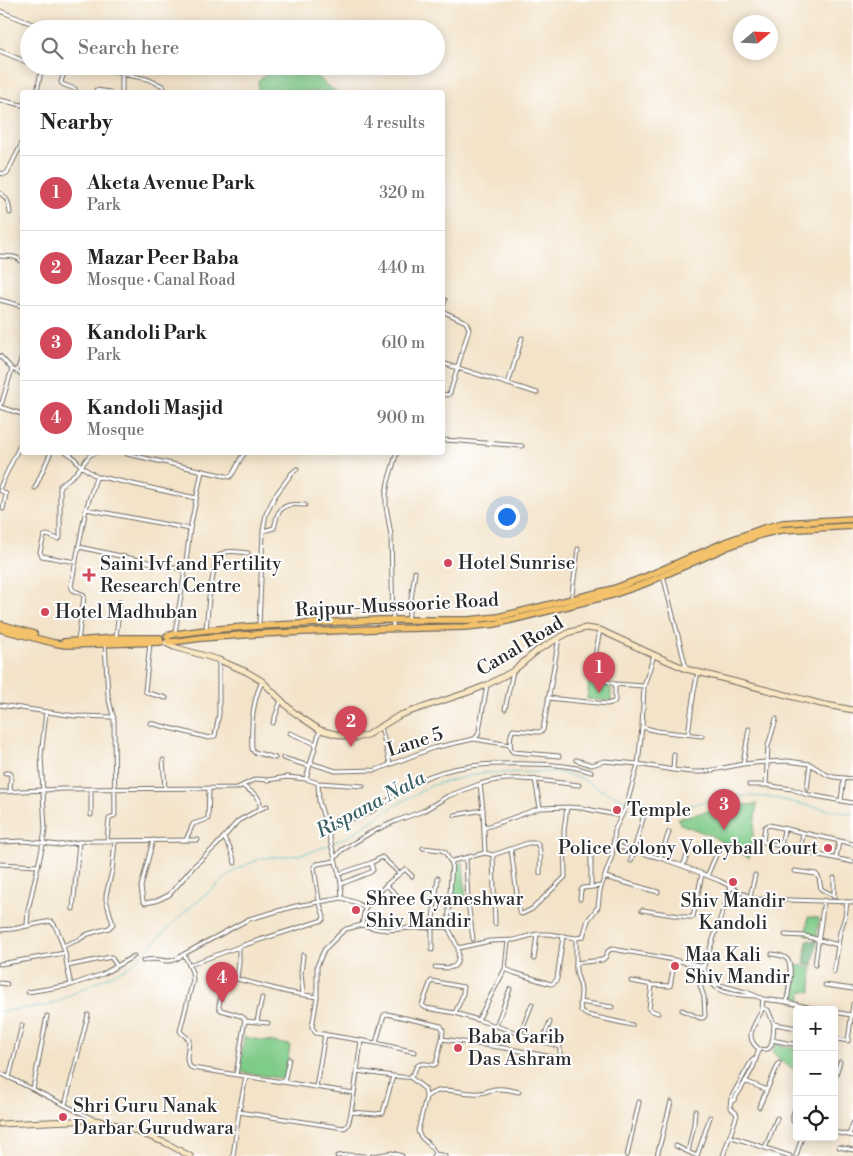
<!DOCTYPE html>
<html lang="en">
<head>
<meta charset="utf-8">
<style>
  body { margin:0; font-family:"Libre Bodoni",serif; background:#f6f6f6; color:#202124 }
  .controls { position:absolute; right:15px; bottom:15px; display:grid; overflow:hidden; border-radius:5px; box-shadow:0 2px 12px #0003 }
  .controls button { width:45px; height:45px; display:grid; place-items:center; padding:0; border:0; border-bottom:1px solid #e0e0e0; background:#fff; color:#202124; font:25px sans-serif }
  .compass { position:absolute; left:733px; top:15px; width:45px; height:45px; border-radius:50%; background:#fff; box-shadow:0 2px 12px #0003; rotate:71deg }
  .you { position:absolute; left:506px; top:516px; width:18px; height:18px; margin:-12px; border:4px solid #fff; border-radius:50%; background:#1a73e8; box-shadow:0 0 0 8px #1a73e833 }
  .badge { display:grid; place-items:center; width:32px; height:32px; border-radius:50%; background:#d1495b; color:#fff; font-size:16px; font-weight:700 }
  .pin { position:absolute; translate:-50% -41px; filter:drop-shadow(0 1px 2px #0008) }
  .pin::after { content:''; position:absolute; top:26px; width:18px; height:15px; background:inherit; clip-path:polygon(0 0,100% 0,50% 100%) }
  .list { margin:0; padding:0; list-style:none }
  h2 { display:flex; justify-content:space-between; align-items:center; height:65px; margin:0; padding:0 20px; font-size:21px }
  h2 small { font-size:16px; font-weight:400; color:#757577 }
  .list li { display:grid; grid-template-columns:32px 1fr auto; gap:15px; align-items:center; box-sizing:border-box; height:75px; padding:0 20px; border-top:1px solid #e0e0e0 }
  .list b { display:block; font-size:19px; white-space:nowrap }
  .list p { margin:0; font-size:16px; white-space:nowrap; color:#757577 }
  .list em { font-size:16px; font-style:normal; color:#757577 }
  .icon { flex:none; width:28px; height:28px; fill:none; stroke:currentColor; stroke-width:2; stroke-linecap:round; stroke-linejoin:round }
  .map { position:relative; flex:none; width:853px; height:1156px; overflow:hidden }
  .search { position:absolute; background:#fff; box-shadow:0 2px 12px #0003; left:20px; top:20px; width:425px; height:55px; display:flex; align-items:center; gap:12px; box-sizing:border-box; padding:0 18px; border-radius:28px; color:#757577; font-size:19px }
  .panel { position:absolute; background:#fff; box-shadow:0 2px 12px #0003; left:20px; top:90px; width:425px; height:365px; border-radius:5px }
  .map>svg:first-child { display:block }
  .green { fill:#7fcb88; stroke:#557b5a }
  .forest { fill:#67af74; stroke:#496d50 }
  .lines { fill:none; stroke-linecap:round; stroke-linejoin:round }
  .stream { stroke:#4ebcc5; stroke-width:1 }
  .street-casing { stroke:#716b62; stroke-width:5 }
  .secondary-casing { stroke:#716b62; stroke-width:7 }
  .primary-casing { stroke:#716b62; stroke-width:8 }
  .street { stroke:#fff; stroke-width:3 }
  .secondary { stroke:#fae7c3; stroke-width:5 }
  .primary { stroke:#f3c26a; stroke-width:5.5 }
  .poi-dot { fill:#d1495b; stroke:#fff; stroke-width:2 }
  .labels { text-anchor:middle; dominant-baseline:central; stroke-width:4; stroke-linejoin:round; paint-order:stroke }
  .poi-label { font-size:19px; fill:#2b2b2b; stroke:#fff; text-anchor:start }
  .street-label { font-size:19px; fill:#2b2b2b; stroke:#fff }
  .water-label { font-size:20px; font-style:italic; fill:#375e61; stroke:#fff }
</style>
</head>
<body>
<div class="map">
<svg width="853" height="1156" viewBox="0 0 853 1156">
  <rect width="100%" height="100%" fill="#fff"/>
  <filter id="ink" filterUnits="userSpaceOnUse"><feTurbulence type="fractalNoise" baseFrequency=".02" numOctaves="2"/><feDisplacementMap in="SourceGraphic" scale="10" xChannelSelector="R" yChannelSelector="G"/><feConvolveMatrix kernelMatrix="1 2 1 2 8 2 1 2 1" color-interpolation-filters="sRGB"/></filter>
  <filter id="wash" filterUnits="userSpaceOnUse"><feTurbulence type="fractalNoise" baseFrequency=".0096" numOctaves="4" result="noise"/><feDisplacementMap in="SourceGraphic" scale="20" xChannelSelector="R" yChannelSelector="G"/><feGaussianBlur stdDeviation="1.12" result="paint"/><feColorMatrix in="noise" values="0 0 0 0 0 0 0 0 0 0 0 0 0 0 0 0 0 1.4 0 .05"/><feComposite in="paint" operator="in"/></filter>
  <g filter="url(#wash)">
    <rect width="100%" height="100%" fill="#f3e3c9"/>
    <path class="green" d="M276 66H291L313 70 326 85 337 92H258V81Z
      M589 682 611 687V701L587 699Z
      M757 804 752 843 749 858 710 835 680 824 678 818 731 806Z
      M463 862 466 900 452 902 455 864Z
      M808 917 819 918 817 936 806 935Z
      M793 964 812 968 811 992 802 991 800 1003 791 1002Z
      M244 1037 290 1045 285 1079 239 1072Z
      M776 1044 797 1049V1071C787 1066 780 1061 773 1052Z"/>
    <path class="forest" d="M807 940 817 941 813 965 804 964Z"/>
    <g class="lines">
      <path class="stream" d="M0 1011 48 1006 130 966 188 909 237 869 262 858 298 855 314 851 351 835 392 807 433 785 481 773 556 772 581 778 602 791 637 804 660 807 688 806 717 798 746 796 770 797 814 807 853 814"/>
    </g>
  </g>
  <g filter="url(#ink)">
    <g class="lines">
      <defs>
        <path id="street" d="M0 11 45 29
          M0 51 29 63
          M66 66 61 82 62 84 75 89
          M155 66 167 70 172 66
          M103 70 147 79 163 86 164 88 162 92
          M96 90 110 92
          M37 92 41 71 43 69 48 66
          M122 92V66
          M0 100 22 105
          M0 173 4 174 7 173 22 143
          M0 193C8 198 9 204 10 213
          M0 256C8 257 17 255 22 262
          M0 300 22 306
          M442 310 445 300
          M442 311 466 322 469 329 450 393 448 395 442 394
          M0 356 12 369 22 374
          M442 363 537 393
          M17 371 22 357
          M508 384 522 338
          M0 405 2 402 12 369
          M0 407 22 414
          M442 440 460 441 522 446
          M66 452 72 456 81 466 97 477
          M127 454 230 477C237 470 238 459 246 452
          M0 487 22 441
          M35 488 51 452
          M0 490 6 494 3 509
          M86 509 190 529
          M263 531 274 528C276 523 276 516 279 512 285 503 296 504 305 505
          M79 547 185 570
          M76 562 42 556 40 552 44 536 47 535 58 539 60 538V486L76 473 90 455 97 452
          M663 575 686 668
          M571 601 578 549
          M408 620 415 572
          M259 626 263 531 266 514 275 496 292 473 297 469
          M393 628 391 535 386 506V494L388 482 397 452
          M206 630 209 597 216 559C224 548 236 552 248 553
          M600 630 592 671 594 677 615 684 644 686
          M175 633 185 570 190 529 202 471
          M116 637 120 602
          M559 638 543 730 540 732H538L513 730C510 735 510 744 511 750L513 752 559 756
          M78 641 84 596 82 594 73 590 71 586 86 509 96 478 101 477 196 498
          M150 643 145 691 148 693 166 698
          M105 644 108 696 114 720 115 815 109 819 107 841
          M262 682C252 701 251 728 252 749L254 752 275 758
          M548 698 607 704 614 702 615 700V684
          M0 705 75 716 114 717
          M505 709 513 671
          M150 723 209 738 215 736 219 714V660
          M273 723 281 700
          M381 727 390 764
          M642 727 657 731 702 736
          M290 733 316 744
          M688 734 694 691 698 672
          M474 739 510 745
          M283 758 309 766
          M163 760 165 788
          M576 760 592 765 604 761 638 764 673 770 692 772H703L743 764 766 762 788 761 810 764 827 775 834 777 853 779
          M310 763 336 771 376 770 433 748 474 739 478 735 479 731 487 685
          M743 764 749 729
          M673 770 674 754
          M5 773H9L11 774 10 792
          M306 779 320 730
          M535 779 540 808
          M318 783 363 786
          M749 785H766L768 746 776 719
          M766 785 778 787 792 789 805 794 853 803
          M243 786C253 794 261 794 260 809
          M807 789 810 764
          M0 792 63 789 237 788 256 779 268 780 287 777 306 779 318 783 319 802 326 824 339 874 341 884 342 898
          M841 800 844 778
          M91 815V789
          M455 815 483 810
          M326 824C341 821 357 819 370 812 387 803 401 789 418 781 454 764 492 763 531 764 551 764 571 765 591 772
          M484 828 540 808 567 807 582 808 621 816
          M224 838 230 848 235 863
          M153 840 141 887 143 901 145 903 156 901 169 895 195 865 216 846 238 821 258 810 267 806
          M186 840 193 824 208 819 209 788
          M0 842 24 841 59 845 86 841 198 840
          M853 844 769 825 765 827 763 840 764 842 800 851 853 862
          M613 845 660 858 683 866 720 881 750 897 757 899 853 902
          M781 846 784 830
          M591 847V887
          M423 848 441 850 445 852 450 861H452L485 853
          M511 849 519 910 520 913 522 914 532 909 565 877 564 831 567 807
          M800 851 803 834
          M493 855 495 924
          M335 858 342 850 370 833 396 821 423 811 448 796 480 784
          M660 858 669 832
          M836 858 839 842
          M335 861 317 864 314 867 319 901 324 917 323 920 244 945 189 965 184 954 249 919 296 906 342 898 357 903 365 908 362 925
          M452 861 448 927 458 948 490 941 514 940 537 934H549L576 938 583 937 588 920 598 907 600 890 612 856 615 829 626 807 638 764 642 727 644 686 654 655
          M631 861 644 815
          M0 864 38 866
          M683 866 690 848
          M794 871 816 874 819 878 821 889 834 896
          M540 873C540 863 542 850 537 843H528L493 855 485 853 483 810 480 784C512 774 545 781 579 785
          M339 874 371 863 382 857 399 873
          M707 876 717 853
          M605 877 658 892
          M341 884 371 872 373 870 371 863
          M386 885 405 869 412 876
          M731 887 704 966V968C707 975 712 985 718 989 726 994 745 996 755 996
          M750 897 755 875
          M834 897V878
          M580 899 581 890 583 888 601 886
          M468 902 473 939
          M450 904 468 902 466 859
          M365 908 386 885 398 896 406 899
          M73 909 79 842
          M642 910 686 917H693L702 874
          M27 926 28 910 43 844 45 829 41 756 46 712
          M0 930 13 929 51 921C59 929 62 943 65 953
          M785 935 805 936 838 945
          M576 938V963L602 960 605 958 608 951 612 949 648 955 704 966
          M63 946 78 940 88 934 109 928 113 924 106 900V895L112 871 115 842
          M239 947V962L237 979 287 992 317 997
          M432 950V927L438 878
          M534 959 537 934
          M143 961C161 954 165 969 184 954
          M576 963C574 977 581 979 581 991 581 998 579 1005 581 1011L587 1015 632 1025
          M0 964 65 953 67 966 111 957 117 966
          M189 965 192 972 193 980 180 1031C182 1035 187 1036 189 1040 189 1049 183 1062 192 1068L354 1093
          M815 965 824 900
          M67 966 71 985 103 974 134 956
          M435 967C454 969 460 969 458 948
          M505 969 515 973 551 984 554 983 557 979 563 936
          M834 972 840 932 845 917 847 902
          M631 981 652 985 670 986 675 960
          M0 983 7 984
          M713 983 749 993 763 999C762 1004 763 1008 761 1012 755 1025 743 1037 759 1049 757 1055 756 1060 754 1065 749 1077 741 1088 734 1100L731 1102
          M652 985 649 1009 650 1010 658 1013
          M825 985 853 989
          M28 992 71 985
          M303 994 301 973 303 955
          M763 999 787 1002C788 993 794 966 787 959 783 955 777 955 772 954
          M580 1002 612 1007
          M787 1002 819 1010
          M762 1008 768 1010 774 1024
          M682 1010 700 1018H703L705 1016 704 997 696 973 697 970 704 968
          M834 1012 851 1015
          M455 1013 426 1008 422 1005 431 981 463 987C465 995 458 1005 455 1013L478 1020 505 969 508 940
          M246 1021 268 1023
          M257 1021 262 998
          M496 1026 510 989
          M520 1034 532 1004
          M442 1039 443 1030 441 1026 387 1014 384 1015 383 1018 376 1043 316 1033 313 1029 312 1027 317 997V966L324 950 342 932 346 929 362 925 378 929 388 930 411 928 448 927
          M838 1039 848 1041 853 1004
          M772 1040 797 1045
          M542 1042 550 1022
          M376 1043 415 1052
          M759 1049C760 1049 767 1050 768 1049 774 1046 773 1031 774 1024L797 1028
          M357 1071 393 1076
          M0 1073 93 1119
          M236 1075 245 1019 241 1016 221 1010 219 1008V1005L226 978 228 977 237 979
          M410 1077 425 1089 426 1097 418 1131C421 1143 431 1140 435 1154
          M9 1078 22 1025
          M834 1080 840 1062
          M745 1081 767 1090
          M284 1082 289 1059
          M316 1087 325 1034
          M33 1089 47 1016
          M426 1097C444 1083 459 1095 480 1093 484 1093 487 1091 491 1090 500 1087 510 1090 519 1092
          M797 1102 793 1115V1121L797 1123
          M65 1105 88 1015
          M759 1107 779 1063
          M695 1111 694 1124 688 1152 697 1156
          M239 1112 344 1128C345 1127 346 1127 347 1126 352 1122 359 1052 361 1041
          M351 1112 376 1114 383 1113 393 1076C398 1076 404 1078 409 1077 417 1075 413 1064 422 1064 426 1063 430 1065 434 1065L436 1064 442 1039 505 1048 557 1058 560 1057V1047L478 1020
          M834 1132 853 1136
          M849 1135 853 1123
          M730 1137H732L790 1156
          M676 1146 688 1152
          M839 1147 853 1150
          M765 1148 777 1118
          M233 1156 239 1112 246 1076
          M337 1156 349 1155 365 1156
          M372 1156 392 1153 402 1156
          M433 1156 435 1154 445 1156
          M627 1156 639 1102
          M657 1156 671 1102
          M697 1156 710 1117
          M723 1156 737 1115 736 1113 730 1107 731 1098 751 1062 754 1059
          M796 1156 802 1137"/>
        <path id="secondary" d="M166 643 174 647 219 660 247 672 262 681 292 711 302 718 320 730 351 738H357L367 735 400 715 469 692 487 685 513 671 538 650 559 638 570 632 586 628 600 630 654 655 686 669 821 704 853 710
          M0 1124 95 1120 122 1126 166 1143 190 1156"/>
        <path id="primary" d="M0 624 34 634
          M0 629 54 643 66 645 161 642
          M167 636 175 634 206 630 259 626 380 620H469L498 617 613 589 645 577 728 541 764 528 783 523 853 519
          M168 641 172 642 201 638 256 634 376 629 465 627 495 624 612 595 644 584 727 547 763 534 780 530 853 526
          M64 642 115 638H160"/>
      </defs>
      <use href="#street" class="street-casing"/>
      <use href="#secondary" class="secondary-casing"/>
      <use href="#primary" class="primary-casing"/>
      <use href="#street" class="street"/>
      <use href="#secondary" class="secondary"/>
      <use href="#primary" class="primary"/>
    </g>
  </g>
  <g class="poi-dot">
    <circle cx="448" cy="563" r="5"/>
    <path d="M86.5 567.5h5v5h5v5h-5v5h-5v-5h-5v-5h5z"/>
    <circle cx="45" cy="612" r="5"/>
    <circle cx="617" cy="810" r="5"/>
    <circle cx="828" cy="848" r="5"/>
    <circle cx="733" cy="882" r="5"/>
    <circle cx="356" cy="910" r="5"/>
    <circle cx="675" cy="966" r="5"/>
    <circle cx="458" cy="1048" r="5"/>
    <circle cx="63" cy="1117" r="5"/>
  </g>
  <g class="labels">
    <g class="poi-label">
      <text x="458" y="563">Hotel Sunrise</text>
      <text x="100" y="564">Saini Ivf and Fertility<tspan x="100" dy="22">Research Centre</tspan></text>
      <text x="55" y="612">Hotel Madhuban</text>
      <text x="627" y="810">Temple</text>
      <text x="818" y="848" text-anchor="end">Police Colony Volleyball Court</text>
      <text x="366" y="899">Shree Gyaneshwar<tspan x="366" dy="22">Shiv Mandir</tspan></text>
      <text x="733" y="901" text-anchor="middle">Shiv Mandir<tspan x="733" dy="22">Kandoli</tspan></text>
      <text x="685" y="955">Maa Kali<tspan x="685" dy="22">Shiv Mandir</tspan></text>
      <text x="468" y="1037">Baba Garib<tspan x="468" dy="22">Das Ashram</tspan></text>
      <text x="73" y="1106">Shri Guru Nanak<tspan x="73" dy="22">Darbar Gurudwara</tspan></text>
    </g>
    <g class="street-label">
      <text transform="translate(397 605) rotate(-3)">Rajpur-Mussoorie Road</text>
      <text transform="translate(520 646) rotate(-31)">Canal Road</text>
      <text transform="translate(415 742) rotate(-18)">Lane 5</text>
    </g>
    <g class="water-label">
      <text transform="translate(371 805) rotate(-28)">Rispana Nala</text>
    </g>
  </g>
</svg>
<div class="controls">
<button>+</button>
<button>−</button>
<button><svg class="icon" aria-label="locate" viewBox="0 0 24 24"><circle cx="12" cy="12" r="6"/><path d="M12 2v4M12 18v4M2 12h4M18 12h4"/></svg></button>
</div>
<svg class="compass" viewBox="-18 -18 36 36"><path d="M0-13l5 13h-10z" fill="#e53935"/><path d="M0 13l5-13h-10z" fill="#757577"/></svg>
<div class="you"></div>
<div class="pin badge" style="left:599px;top:693px">1</div>
<div class="pin badge" style="left:351px;top:747px">2</div>
<div class="pin badge" style="left:724px;top:830px">3</div>
<div class="pin badge" style="left:222px;top:1003px">4</div>
<div class="search"><svg class="icon" aria-label="search" viewBox="0 0 24 24"><circle cx="10" cy="10" r="6"/><path d="M15 15l6 6"/></svg>Search here</div>
<section class="panel">
<h2>Nearby<small>4 results</small></h2>
<ul class="list">
<li><span class="badge">1</span><div><b>Aketa Avenue Park</b><p>Park</p></div><em>320 m</em></li>
<li><span class="badge">2</span><div><b>Mazar Peer Baba</b><p>Mosque · Canal Road</p></div><em>440 m</em></li>
<li><span class="badge">3</span><div><b>Kandoli Park</b><p>Park</p></div><em>610 m</em></li>
<li><span class="badge">4</span><div><b>Kandoli Masjid</b><p>Mosque</p></div><em>900 m</em></li>
</ul>
</section>
</div>
</body>
</html>
